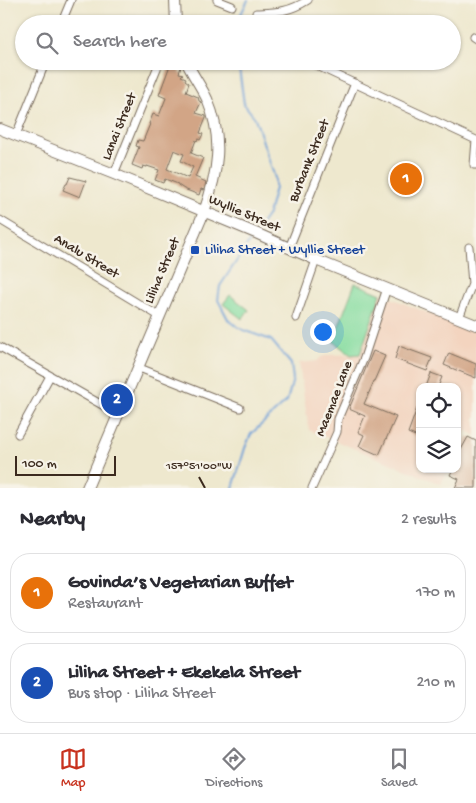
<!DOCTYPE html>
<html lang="en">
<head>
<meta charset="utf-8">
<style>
  body { margin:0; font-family:"Gochi Hand",sans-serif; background:#f2f2f3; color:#2b2b33 }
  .controls { position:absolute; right:15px; bottom:15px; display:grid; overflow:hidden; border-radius:10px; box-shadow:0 1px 4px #0004 }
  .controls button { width:45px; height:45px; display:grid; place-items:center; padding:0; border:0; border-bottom:1px solid #e1e1e2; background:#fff; color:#2b2b33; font:25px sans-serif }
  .scale { position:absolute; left:15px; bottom:12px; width:101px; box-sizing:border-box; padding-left:5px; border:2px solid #3b2a1e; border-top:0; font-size:14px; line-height:18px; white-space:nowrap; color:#3b2a1e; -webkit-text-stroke:4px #f7f3e8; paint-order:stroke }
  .you { position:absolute; left:322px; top:331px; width:18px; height:18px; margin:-12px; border:4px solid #fff; border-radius:50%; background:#1a73e8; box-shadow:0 0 0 8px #1a73e833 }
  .badge { display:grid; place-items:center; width:32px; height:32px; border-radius:50%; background:#c8321e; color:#fff; font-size:16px; font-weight:700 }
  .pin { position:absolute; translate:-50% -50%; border:2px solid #fff; box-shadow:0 1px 5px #0006 }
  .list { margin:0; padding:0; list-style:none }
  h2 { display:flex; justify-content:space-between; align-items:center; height:65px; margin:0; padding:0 20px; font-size:21px }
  h2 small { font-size:16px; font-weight:400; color:#7c7c81 }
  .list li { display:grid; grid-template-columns:32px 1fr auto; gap:15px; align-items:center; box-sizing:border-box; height:80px; margin:0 10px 10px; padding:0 10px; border:1px solid #e1e1e2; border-radius:20px }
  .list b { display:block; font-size:19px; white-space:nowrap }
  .list p { margin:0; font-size:16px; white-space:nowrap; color:#7c7c81 }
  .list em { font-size:16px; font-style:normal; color:#7c7c81 }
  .icon { flex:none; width:28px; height:28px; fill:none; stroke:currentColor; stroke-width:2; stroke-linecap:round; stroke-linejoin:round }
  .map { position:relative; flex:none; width:476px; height:488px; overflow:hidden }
  .search { position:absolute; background:#fff; box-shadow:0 1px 4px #0004; left:15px; right:15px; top:15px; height:55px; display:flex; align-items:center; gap:12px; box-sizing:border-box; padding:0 18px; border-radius:28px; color:#7c7c81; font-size:19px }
  .sheet { height:245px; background:#fff }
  nav { display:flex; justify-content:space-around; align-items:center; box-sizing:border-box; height:70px; border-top:1px solid #e1e1e2; background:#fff; font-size:14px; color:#7c7c81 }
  nav a { display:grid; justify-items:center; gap:2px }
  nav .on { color:#c8321e }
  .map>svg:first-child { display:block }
  .built { fill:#f3d4bf }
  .green { fill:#86dda0; stroke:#60845f }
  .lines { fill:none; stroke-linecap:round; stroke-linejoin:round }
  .stream { stroke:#6c9fd7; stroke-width:2 }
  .building { fill:#d2a586; fill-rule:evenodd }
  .street-casing { stroke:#7a6c5c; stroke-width:9 }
  .secondary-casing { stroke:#7a6c5c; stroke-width:12 }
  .street { stroke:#fff; stroke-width:7 }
  .secondary { stroke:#fff; stroke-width:10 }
  .ticks { fill:none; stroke:#3b2a1e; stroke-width:2 }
  .transit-dot { fill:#1a4fb4; stroke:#f7f3e8; stroke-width:2 }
  .labels { text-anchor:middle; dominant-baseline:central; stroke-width:5; stroke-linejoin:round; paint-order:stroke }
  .street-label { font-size:14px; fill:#3b2a1e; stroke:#f7f3e8 }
  .transit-label { font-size:14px; fill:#164399; stroke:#f7f3e8; text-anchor:start }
  .ticks-label { font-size:12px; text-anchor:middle; fill:#3b2a1e; stroke:#f7f3e8; stroke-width:5; stroke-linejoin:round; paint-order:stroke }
</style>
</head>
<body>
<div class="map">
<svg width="476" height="488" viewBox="0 0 476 488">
  <rect width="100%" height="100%" fill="#f7f3e8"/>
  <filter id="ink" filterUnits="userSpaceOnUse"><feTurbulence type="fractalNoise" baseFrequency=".02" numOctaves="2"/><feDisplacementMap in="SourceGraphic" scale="10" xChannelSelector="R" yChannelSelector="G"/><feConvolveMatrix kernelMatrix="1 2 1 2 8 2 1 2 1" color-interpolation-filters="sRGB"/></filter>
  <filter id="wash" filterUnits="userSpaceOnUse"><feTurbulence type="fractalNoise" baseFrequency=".0096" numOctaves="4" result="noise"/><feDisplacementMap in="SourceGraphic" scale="20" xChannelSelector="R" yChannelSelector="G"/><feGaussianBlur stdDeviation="1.12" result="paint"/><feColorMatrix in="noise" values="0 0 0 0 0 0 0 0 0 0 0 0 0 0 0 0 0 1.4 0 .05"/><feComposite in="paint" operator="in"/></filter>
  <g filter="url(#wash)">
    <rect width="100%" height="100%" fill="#eee8ce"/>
    <path class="built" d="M381 294 476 332V416L474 420 476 421V436L466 430 457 449V387H420V469H448L441 484 309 430 299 363 317 361 321 357 329 355 360 354Z"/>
    <path class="green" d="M355 283 381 294 360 354 351 355 333 341Z
      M230 295 249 310 242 319 223 304Z"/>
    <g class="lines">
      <path class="stream" d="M238 24 239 18 248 0
        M238 61 244 104 255 118 275 178V188L268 214 257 230
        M233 488 245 448 251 434 287 401 293 379 291 364 271 340 243 330 229 321 218 300 220 286 253 236"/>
    </g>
    <g id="blocks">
      <path class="building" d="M169 61H179V64L181 67 179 73 183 74 181 76 186 78 185 80 189 83 186 92 198 97 199 101 201 102 196 113 206 116V118L200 133 203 134 200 140 198 139 197 141 196 140 191 153 203 158 195 177 206 182 204 190 201 189 199 195 184 189 178 185V184L165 179 163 183 155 180 159 170 147 166V167L143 166 142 169 132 165 139 147 136 146 138 140 143 141 150 124H149L153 114 159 116 166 98 159 95 169 68 167 67ZM174 150 184 154 181 161 193 167 188 178 167 169Z
        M70 177 86 181 80 197 63 190 66 184H67Z
        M399 346 432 358 427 371 395 359Z
        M373 351 385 356 364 404 396 417 379 455 359 446 364 435 358 432 365 416 349 409Z
        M449 353 476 364V378L444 365Z
        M431 373 442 377 438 387H426Z
        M419 403 420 434 418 437 408 433Z
        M468 437 476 441V488H455L459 479 450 475 453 469H457V457Z"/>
    </g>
  </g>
  <g filter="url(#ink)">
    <use href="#blocks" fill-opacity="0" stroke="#7a6c5c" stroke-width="1"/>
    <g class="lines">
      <defs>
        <path id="street" d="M217 0 232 6
          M256 13C278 12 289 12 308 0
          M61 24 71 0
          M473 37 476 39
          M313 64 476 140 474 165H476
          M16 135 46 61
          M114 174 160 61
          M0 220 159 316
          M289 248 355 83
          M296 318 316 260
          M459 318 472 284 469 247
          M0 347 118 414
          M137 367 240 408
          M18 434 50 376
          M312 488 337 432 338 419 364 358 387 288"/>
        <path id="secondary" d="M175 0 176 24
          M0 129 114 174 258 234 316 260 476 325
          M87 488 204 212C218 172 224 139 207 99 201 86 192 74 186 61"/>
      </defs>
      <use href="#street" class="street-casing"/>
      <use href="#secondary" class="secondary-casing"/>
      <use href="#street" class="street"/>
      <use href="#secondary" class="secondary"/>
    </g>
  </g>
  <path class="ticks" d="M199 477 205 488"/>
  <rect class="transit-dot" x="190" y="245" width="10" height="10" rx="2.5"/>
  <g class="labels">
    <g class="street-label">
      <text transform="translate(120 127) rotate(-68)">Lanai Street</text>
      <text transform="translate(310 161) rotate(-68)">Burbank Street</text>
      <text transform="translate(244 214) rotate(23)">Wyllie Street</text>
      <text transform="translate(86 257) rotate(31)">Analu Street</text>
      <text transform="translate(163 271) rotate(-67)">Liliha Street</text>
      <text transform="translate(335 399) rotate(-69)">Maemae Lane</text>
    </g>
    <g class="transit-label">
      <text x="205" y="250">Liliha Street + Wyllie Street</text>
    </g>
  </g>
  <g class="ticks-label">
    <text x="199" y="469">157°51'00"W</text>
  </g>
</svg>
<div class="controls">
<button><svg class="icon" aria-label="locate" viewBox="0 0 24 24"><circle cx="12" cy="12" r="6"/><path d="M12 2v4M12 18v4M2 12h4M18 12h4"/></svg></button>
<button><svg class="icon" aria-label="layers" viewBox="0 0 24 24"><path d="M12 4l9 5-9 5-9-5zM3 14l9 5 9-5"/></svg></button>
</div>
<div class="scale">100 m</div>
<div class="you"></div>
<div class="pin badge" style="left:406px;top:179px;background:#e8710a">1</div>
<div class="pin badge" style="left:117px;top:400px;background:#1a4fb4">2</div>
<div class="search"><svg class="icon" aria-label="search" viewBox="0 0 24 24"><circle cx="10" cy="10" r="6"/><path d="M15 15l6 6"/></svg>Search here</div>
</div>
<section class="sheet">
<h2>Nearby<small>2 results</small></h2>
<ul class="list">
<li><span class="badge" style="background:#e8710a">1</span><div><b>Govinda’s Vegetarian Buffet</b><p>Restaurant</p></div><em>170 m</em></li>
<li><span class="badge" style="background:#1a4fb4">2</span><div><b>Liliha Street + Ekekela Street</b><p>Bus stop · Liliha Street</p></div><em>210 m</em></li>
</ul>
</section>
<nav>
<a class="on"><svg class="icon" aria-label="map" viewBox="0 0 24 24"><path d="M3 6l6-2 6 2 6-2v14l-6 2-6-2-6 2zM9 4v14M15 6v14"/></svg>Map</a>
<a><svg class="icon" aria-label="directions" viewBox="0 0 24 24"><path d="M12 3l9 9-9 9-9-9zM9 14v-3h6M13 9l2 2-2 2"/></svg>Directions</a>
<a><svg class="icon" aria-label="saved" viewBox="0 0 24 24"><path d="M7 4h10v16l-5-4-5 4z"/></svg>Saved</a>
</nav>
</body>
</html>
